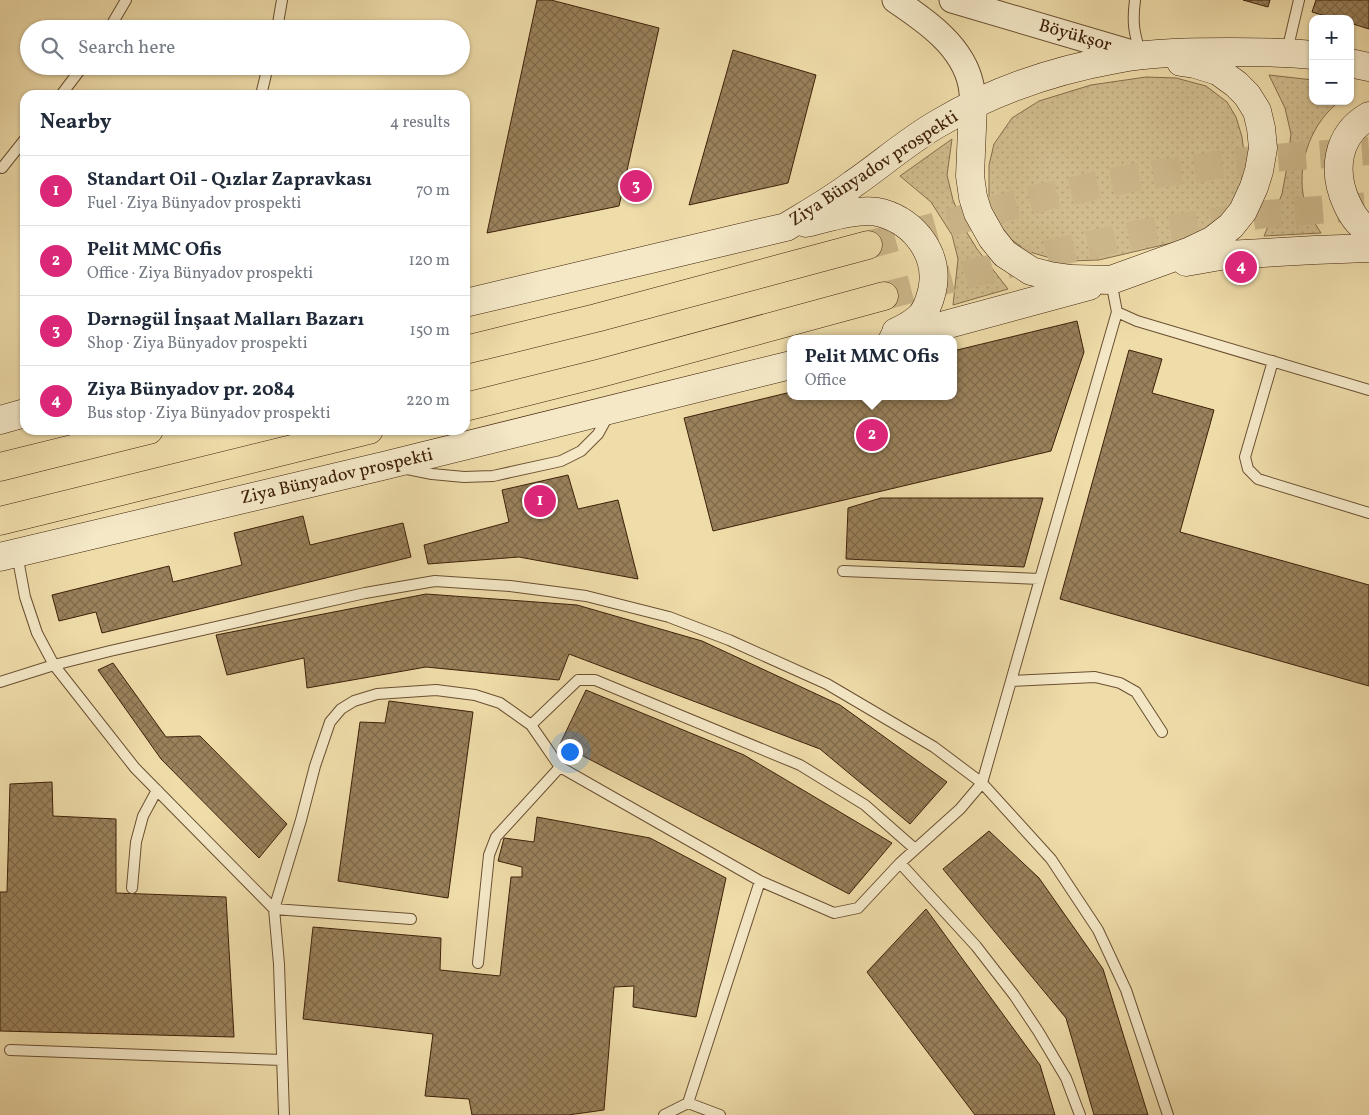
<!DOCTYPE html>
<html lang="en">
<head>
<meta charset="utf-8">
<style>
  body { margin:0; font-family:Vollkorn,serif; background:#f6f6f7; color:#1f2937 }
  .controls { position:absolute; right:15px; top:15px; display:grid; overflow:hidden; border-radius:10px; box-shadow:0 1px 4px #0004 }
  .controls button { width:45px; height:45px; display:grid; place-items:center; padding:0; border:0; border-bottom:1px solid #e0e1e3; background:#fff; color:#1f2937; font:25px sans-serif }
  .you { position:absolute; left:569px; top:751px; width:18px; height:18px; margin:-12px; border:4px solid #fff; border-radius:50%; background:#1a73e8; box-shadow:0 0 0 8px #1a73e833 }
  .badge { display:grid; place-items:center; width:32px; height:32px; border-radius:50%; background:#db2777; color:#fff; font-size:16px; font-weight:700 }
  .pin { position:absolute; translate:-50% -50%; border:2px solid #fff; box-shadow:0 1px 5px #0006 }
  .popup { position:absolute; left:787px; top:335px; width:170px; height:65px; box-sizing:border-box; display:grid; place-content:center; border-radius:10px; background:#fff; filter:drop-shadow(0 1px 4px #0005); font-size:16px; white-space:nowrap; color:#747a83 }
  .popup b { font-size:19px; color:#1f2937 }
  .popup::after { content:''; position:absolute; left:50%; top:100%; margin-left:-10px; border:10px solid transparent; border-top-color:#fff }
  .list { margin:0; padding:0; list-style:none }
  h2 { display:flex; justify-content:space-between; align-items:center; height:65px; margin:0; padding:0 20px; font-size:21px }
  h2 small { font-size:16px; font-weight:400; color:#747a83 }
  .list li { display:grid; grid-template-columns:32px 1fr auto; gap:15px; align-items:center; box-sizing:border-box; height:70px; padding:0 20px; border-top:1px solid #e0e1e3 }
  .list b { display:block; font-size:19px; white-space:nowrap }
  .list p { margin:0; font-size:16px; white-space:nowrap; color:#747a83 }
  .list em { font-size:16px; font-style:normal; color:#747a83 }
  .icon { flex:none; width:28px; height:28px; fill:none; stroke:currentColor; stroke-width:2; stroke-linecap:round; stroke-linejoin:round }
  .map { position:relative; flex:none; width:1369px; height:1115px; overflow:hidden }
  .search { position:absolute; background:#fff; box-shadow:0 1px 4px #0004; left:20px; top:20px; width:450px; height:55px; display:flex; align-items:center; gap:12px; box-sizing:border-box; padding:0 18px; border-radius:28px; color:#747a83; font-size:19px }
  .panel { position:absolute; background:#fff; box-shadow:0 1px 4px #0004; left:20px; top:90px; width:450px; height:345px; border-radius:15px }
  .map>svg:first-child { display:block }
  .grass { fill:url(#grass-dots); stroke:#876e4c }
  .building { fill:url(#building-cross-hatch); stroke:#3e2009 }
  .lines { fill:none; stroke-linecap:round; stroke-linejoin:round }
  .primary-tunnel { stroke:#cbb689; stroke-width:28; stroke-dasharray:28 14; stroke-linecap:butt }
  .service-casing { stroke:#6a4f31; stroke-width:12 }
  .tertiary-casing { stroke:#6a4f31; stroke-width:27 }
  .secondary-casing { stroke:#3e2009; stroke-width:29 }
  .primary-casing { stroke:#3e2009; stroke-width:29 }
  .service { stroke:#f4e8c7; stroke-width:10 }
  .tertiary { stroke:#f4e8c7; stroke-width:25 }
  .secondary { stroke:#f4e8c7; stroke-width:28 }
  .primary { stroke:#eedca9; stroke-width:28 }
  .labels { text-anchor:middle; dominant-baseline:central; stroke-width:4; stroke-linejoin:round; paint-order:stroke }
  .street-label { font-size:18px; fill:#3e2009; stroke:#f4e8c7 }
</style>
</head>
<body>
<div class="map">
<svg width="1369" height="1115" viewBox="0 0 1369 1115">
  <defs>
    <pattern id="grass-dots" width="8" height="8" patternUnits="userSpaceOnUse" patternTransform="scale(1.25)"><rect width="8" height="8" fill="#d0bc8e"/><path d="M2 2h.1M6 6h.1" fill="none" stroke="#b4a179" stroke-width="1.8" stroke-linecap="round"/></pattern>
    <pattern id="building-cross-hatch" width="8" height="8" patternUnits="userSpaceOnUse" patternTransform="scale(1.25)"><rect width="8" height="8" fill="#9a825c"/><path d="M0 0l8 8M0 8l8-8" fill="none" stroke="#7f6a4a"/></pattern>
  </defs>
  <rect width="100%" height="100%" fill="#eedca9"/>
  <filter id="stains"><feTurbulence type="fractalNoise" baseFrequency=".004" numOctaves="4"/><feColorMatrix values="0 0 0 0 .2 0 0 0 0 .09 0 0 0 0 .02 0 0 0 .5 -.17"/></filter>
  <radialGradient id="worn" r=".72"><stop offset=".6" stop-color="#630" stop-opacity="0"/><stop offset="1" stop-color="#630" stop-opacity=".3"/></radialGradient>
  <path class="grass" d="M1269 75 1313 80V101H1340C1312 122 1298 160 1303 194 1305 208 1314 222 1321 233L1264 236 1282 194 1287 167 1291 134 1285 108Z
    M1146 77 1176 78 1206 86 1227 102 1236 117 1242 137 1245 161 1241 183 1233 202 1210 226 1184 240 1099 260 1070 261 1050 258 1030 252 1010 239 998 222 989 196V165L994 144 1012 118 1039 101 1091 85Z
    M952 139 947 175 953 200 966 231 977 249 1008 289 953 305 958 259 952 235 931 202 900 176Z"/>
  <path class="building" d="M537 0H551L659 28 619 206 487 233Z
    M1243 0H1270L1268 7Z
    M1316 0H1369V29L1350 23V19H1336L1312 12Z
    M733 50 816 75 788 183 689 205Z
    M1077 321 1084 352 1051 451 713 531 684 418 791 392V396H953V351Z
    M1129 350 1162 359 1152 393 1214 410 1180 532 1369 585V686L1060 599Z
    M568 475 578 509 618 500 638 579 519 557 428 564 424 545 509 522 502 490Z
    M881 498H1043L1024 567 846 559 848 508Z
    M303 516 310 545 403 523 411 557 102 633 96 612 59 621 52 595 169 566 173 582 242 565 234 533Z
    M426 594 577 605 702 641 840 705 947 782 910 824 820 749 569 654 559 680 426 667 307 688 304 658 227 675 216 635Z
    M113 663 166 737 200 736 287 824 259 858 161 759 98 670Z
    M586 690 744 755 892 843 849 894 560 744Z
    M389 701 473 712 448 898 338 881 360 722 385 723Z
    M52 782 53 816 116 819V893L226 897 234 1037 0 1031V892H7L10 784Z
    M537 817 650 838 726 878 696 1017 633 1007 634 986 614 987 604 1110 568 1115H472L469 1099 425 1096 433 1034 303 1019 313 927 441 938 440 970 500 976 511 877H522V867L498 861 504 838 534 842Z
    M989 831 1039 878 1103 969 1148 1115H1094L1066 1018 943 869Z
    M926 909 1040 1065 1055 1115H975L867 972Z"/>
  <g class="lines">
    <path class="primary-tunnel" d="M868 245 1035 199 1131 178 1259 159 1369 151
      M884 296 1048 254 1144 233 1266 214 1369 206"/>
    <defs>
      <path id="service" d="M1135 0C1132 23 1134 33 1141 55
        M109 29 126 0
        M277 29 282 0
        M1287 51 1299 0
        M61 95 83 66
        M261 95 268 66
        M2 168 25 139
        M1117 312 1137 321 1369 390
        M1273 361 1245 457 1248 469 1258 479 1369 513
        M407 469 432 474 464 477 493 476 561 461 581 451 598 434 609 414
        M17 554 25 597 37 633 54 665 135 768 274 909 279 964 284 1115
        M843 571 1040 579 1117 312 1111 281
        M1011 681 1095 677 1120 683 1136 692 1162 732
        M0 682 54 665 110 651 365 593 435 581 510 586 586 596 669 617 729 640 827 684 934 747 982 783 1051 859 1098 930 1126 990 1168 1115
        M531 725 578 680H595L800 765 865 805 915 849
        M900 863 976 946 1014 995 1038 1031 1066 1078 1080 1115
        M132 888 136 842 143 816 157 790
        M411 919 274 909 301 820 315 766 330 722 341 709 354 701 377 694 436 690 475 695 500 703 531 725 560 767 760 881 834 913 858 908 900 863 960 809 982 783 1040 579
        M478 963 489 855 496 837 560 767
        M10 1050 282 1060
        M688 1103 720 1115
        M664 1115 688 1103 760 881"/>
      <path id="tertiary" d="M895 0C926 21 963 46 971 85 972 92 973 98 973 105
        M952 0 1142 56"/>
      <path id="secondary" d="M1350 63 1369 67
        M973 105 970 176 973 197 978 213 992 238 1005 254 1031 271 1050 276 1071 279 1111 280 1188 252 1213 240 1231 226 1243 211 1254 187 1259 171 1263 148 1261 128 1257 111 1247 95 1236 84 1218 71 1195 64 1181 62
        M1369 116C1336 135 1332 172 1347 204 1352 215 1358 225 1369 230
        M806 223C827 218 861 207 882 213 916 223 940 256 932 291 930 299 927 309 921 316 914 323 905 328 896 332
        M1186 262 1226 255 1315 250 1369 248
        M465 303 786 227C809 213 832 200 853 184 882 164 909 140 939 123 993 91 1055 70 1117 59 1154 52 1192 52 1230 52 1258 52 1285 52 1313 55
        M893 339 1089 286
        M0 420 25 413
        M0 557 387 465 791 365"/>
      <path id="primary" d="M465 350 596 318 868 245
        M465 407 601 373 884 296
        M0 467 149 430
        M0 521 369 430"/>
    </defs>
    <use href="#service" class="service-casing"/>
    <use href="#tertiary" class="tertiary-casing"/>
    <use href="#secondary" class="secondary-casing"/>
    <use href="#primary" class="primary-casing"/>
    <use href="#service" class="service"/>
    <use href="#tertiary" class="tertiary"/>
    <use href="#secondary" class="secondary"/>
    <use href="#primary" class="primary"/>
  </g>
  <g class="labels">
    <g class="street-label">
      <text transform="translate(1075 36) rotate(16)">Böyükşor</text>
      <text transform="translate(874 169) rotate(-33)">Ziya Bünyadov prospekti</text>
      <text transform="translate(337 477) rotate(-13)">Ziya Bünyadov prospekti</text>
    </g>
  </g>
  <rect width="100%" height="100%" filter="url(#stains)"/>
  <rect width="100%" height="100%" fill="url(#worn)"/>
</svg>
<div class="controls">
<button>+</button>
<button>−</button>
</div>
<div class="you"></div>
<div class="pin badge" style="left:540px;top:501px">1</div>
<div class="pin badge" style="left:872px;top:435px">2</div>
<div class="popup"><b>Pelit MMC Ofis</b>Office</div>
<div class="pin badge" style="left:636px;top:186px">3</div>
<div class="pin badge" style="left:1241px;top:267px">4</div>
<div class="search"><svg class="icon" aria-label="search" viewBox="0 0 24 24"><circle cx="10" cy="10" r="6"/><path d="M15 15l6 6"/></svg>Search here</div>
<section class="panel">
<h2>Nearby<small>4 results</small></h2>
<ul class="list">
<li><span class="badge">1</span><div><b>Standart Oil - Qızlar Zapravkası</b><p>Fuel · Ziya Bünyadov prospekti</p></div><em>70 m</em></li>
<li><span class="badge">2</span><div><b>Pelit MMC Ofis</b><p>Office · Ziya Bünyadov prospekti</p></div><em>120 m</em></li>
<li><span class="badge">3</span><div><b>Dərnəgül İnşaat Malları Bazarı</b><p>Shop · Ziya Bünyadov prospekti</p></div><em>150 m</em></li>
<li><span class="badge">4</span><div><b>Ziya Bünyadov pr. 2084</b><p>Bus stop · Ziya Bünyadov prospekti</p></div><em>220 m</em></li>
</ul>
</section>
</div>
</body>
</html>
